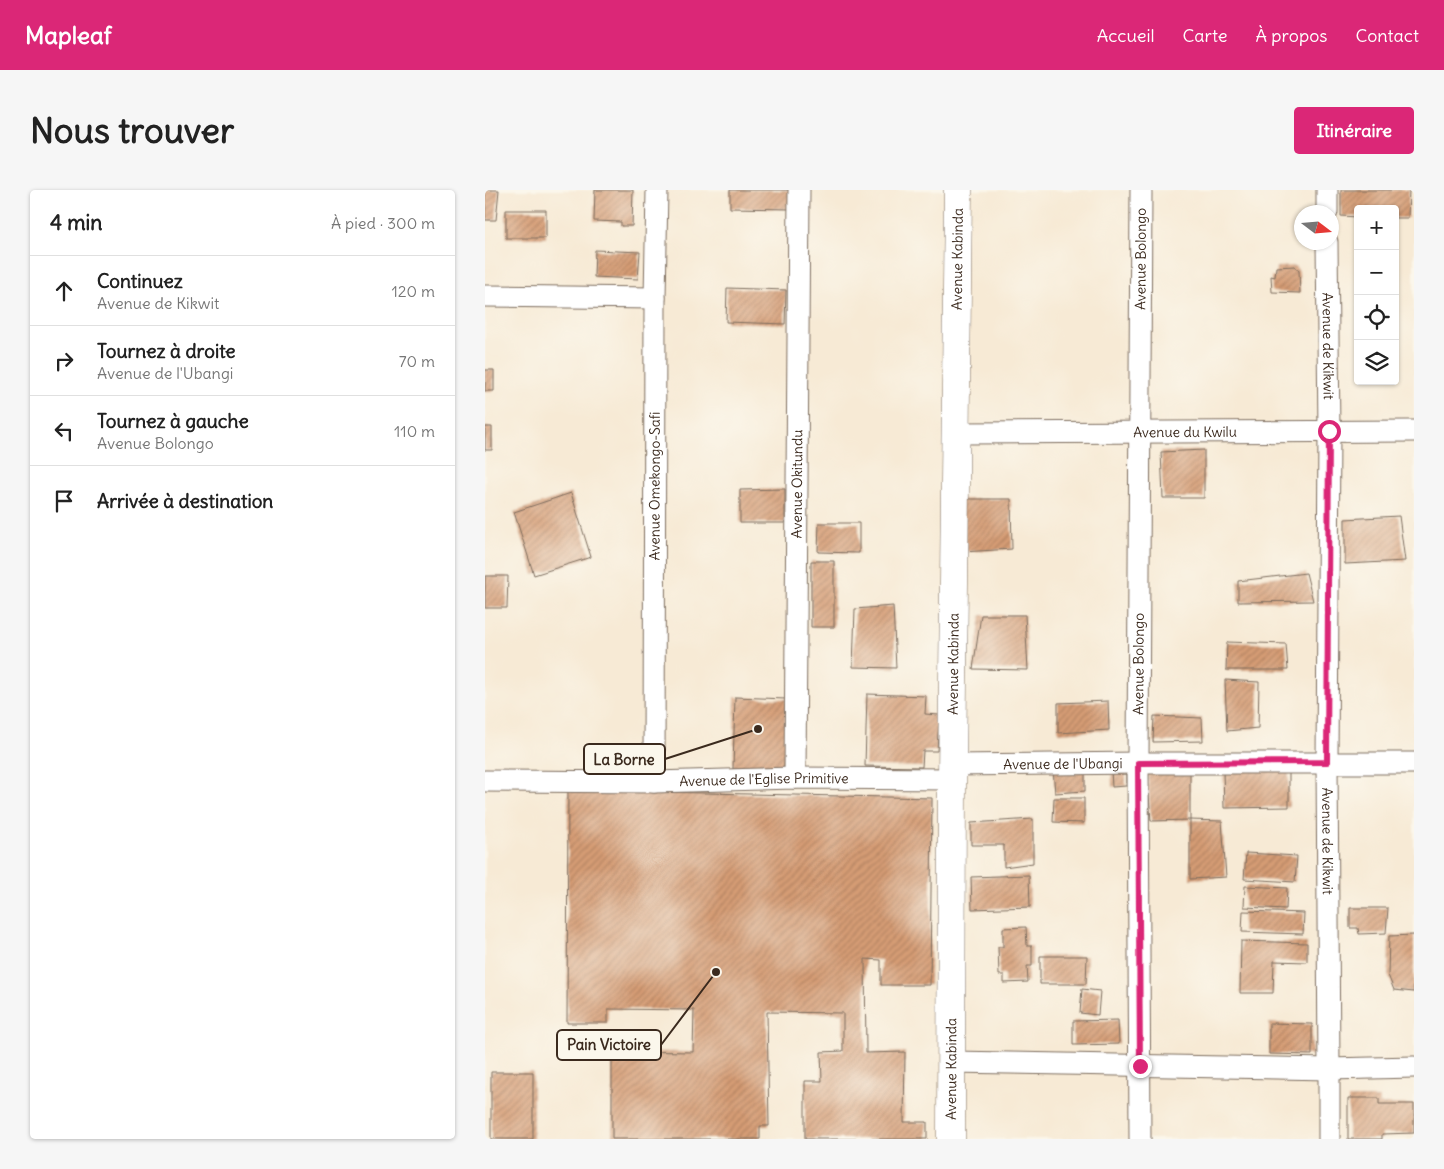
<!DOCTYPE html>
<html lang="fr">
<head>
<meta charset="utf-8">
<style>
  body { margin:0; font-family:Delius,sans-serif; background:#f6f6f6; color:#222 }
  .controls { position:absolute; right:15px; top:15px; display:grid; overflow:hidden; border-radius:5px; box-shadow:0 1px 4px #0004 }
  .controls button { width:45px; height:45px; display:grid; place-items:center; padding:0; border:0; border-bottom:1px solid #e0e0e0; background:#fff; color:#222; font:25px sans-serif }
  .compass { position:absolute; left:809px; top:15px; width:45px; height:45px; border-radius:50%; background:#fff; box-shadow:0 1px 4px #0004; rotate:106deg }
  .stop { position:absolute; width:15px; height:15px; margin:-11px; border:4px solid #db2777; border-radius:50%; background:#fff }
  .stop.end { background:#db2777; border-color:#fff; box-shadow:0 1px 5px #0008 }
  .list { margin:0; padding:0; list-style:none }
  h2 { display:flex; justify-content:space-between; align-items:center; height:65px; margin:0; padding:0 20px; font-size:21px }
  h2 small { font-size:16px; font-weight:400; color:#767676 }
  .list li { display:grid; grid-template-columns:32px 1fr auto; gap:15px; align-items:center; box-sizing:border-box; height:70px; padding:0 20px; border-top:1px solid #e0e0e0 }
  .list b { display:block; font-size:19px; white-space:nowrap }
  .list p { margin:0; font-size:16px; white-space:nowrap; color:#767676 }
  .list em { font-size:16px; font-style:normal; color:#767676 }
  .icon { flex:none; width:28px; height:28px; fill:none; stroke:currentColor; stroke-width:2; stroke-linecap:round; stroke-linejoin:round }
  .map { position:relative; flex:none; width:929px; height:949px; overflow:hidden; border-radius:5px }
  header { display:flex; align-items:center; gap:30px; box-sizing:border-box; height:70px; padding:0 25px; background:#db2777; color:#fff }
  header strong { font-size:24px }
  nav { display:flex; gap:28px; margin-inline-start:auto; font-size:18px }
  .intro { display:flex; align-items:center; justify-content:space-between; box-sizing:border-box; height:120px; padding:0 30px }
  h1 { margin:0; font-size:35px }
  .button { padding:12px 22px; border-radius:5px; background:#db2777; color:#fff; font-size:18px; font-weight:700 }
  main { display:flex; gap:30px; padding:0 30px }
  aside { flex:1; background:#fff; border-radius:5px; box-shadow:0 1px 4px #0004 }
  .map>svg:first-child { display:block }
  .building { fill:url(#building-hatch) }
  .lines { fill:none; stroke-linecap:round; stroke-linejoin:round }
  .street-casing { stroke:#7d6d5e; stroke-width:23 }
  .secondary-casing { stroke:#7d6d5e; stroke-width:29 }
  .street { stroke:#fff; stroke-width:21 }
  .secondary { stroke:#fff; stroke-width:28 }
  .route { stroke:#db2777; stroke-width:6 }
  .labels { text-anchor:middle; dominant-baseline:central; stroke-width:4; stroke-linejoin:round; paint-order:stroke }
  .street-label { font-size:14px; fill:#3b2a1e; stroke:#fbf7ec }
  .leader { fill:none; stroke:#3b2a1e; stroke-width:2 }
  .callout-dot { fill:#3b2a1e; stroke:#fbf7ec; stroke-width:2 }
  .callout { fill:#fbf7ec; stroke:#3b2a1e; stroke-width:2 }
  .callout-label { font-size:15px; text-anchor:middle; font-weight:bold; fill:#3b2a1e }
</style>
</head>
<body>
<header>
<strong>Mapleaf</strong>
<nav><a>Accueil</a><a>Carte</a><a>À propos</a><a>Contact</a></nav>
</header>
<div class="intro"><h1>Nous trouver</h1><a class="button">Itinéraire</a></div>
<main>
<aside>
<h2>4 min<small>À pied · 300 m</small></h2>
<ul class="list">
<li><svg class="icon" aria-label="ahead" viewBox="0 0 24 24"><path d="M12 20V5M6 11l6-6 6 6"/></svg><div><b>Continuez</b><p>Avenue de Kikwit</p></div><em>120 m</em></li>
<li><svg class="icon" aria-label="right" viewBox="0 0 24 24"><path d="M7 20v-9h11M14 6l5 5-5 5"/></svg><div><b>Tournez à droite</b><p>Avenue de l'Ubangi</p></div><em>70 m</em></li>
<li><svg class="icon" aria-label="left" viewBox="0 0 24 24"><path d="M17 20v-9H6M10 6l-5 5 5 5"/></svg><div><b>Tournez à gauche</b><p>Avenue Bolongo</p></div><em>110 m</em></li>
<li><svg class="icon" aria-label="arrive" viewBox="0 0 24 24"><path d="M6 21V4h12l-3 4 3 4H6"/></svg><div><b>Arrivée à destination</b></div></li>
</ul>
</aside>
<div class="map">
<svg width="929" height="949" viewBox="0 0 929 949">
  <defs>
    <pattern id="building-hatch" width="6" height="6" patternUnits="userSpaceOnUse" patternTransform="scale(1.25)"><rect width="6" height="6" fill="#d59c75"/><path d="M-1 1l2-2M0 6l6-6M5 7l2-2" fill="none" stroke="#ae7f5f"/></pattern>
  </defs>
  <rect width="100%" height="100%" fill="#fbf7ec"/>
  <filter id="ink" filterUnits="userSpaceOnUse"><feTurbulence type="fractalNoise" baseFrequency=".02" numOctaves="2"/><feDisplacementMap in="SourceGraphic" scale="10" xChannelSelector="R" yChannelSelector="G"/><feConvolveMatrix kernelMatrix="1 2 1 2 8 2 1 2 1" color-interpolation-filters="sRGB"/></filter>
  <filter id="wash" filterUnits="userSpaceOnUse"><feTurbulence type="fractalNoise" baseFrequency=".0096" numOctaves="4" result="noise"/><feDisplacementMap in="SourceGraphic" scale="20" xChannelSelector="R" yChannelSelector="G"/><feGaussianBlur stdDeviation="1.12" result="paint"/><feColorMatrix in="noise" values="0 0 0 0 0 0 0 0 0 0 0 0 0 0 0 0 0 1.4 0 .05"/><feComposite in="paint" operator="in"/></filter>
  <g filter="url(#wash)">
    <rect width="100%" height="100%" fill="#f7ead5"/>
    <g id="blocks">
      <path class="building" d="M0 0H14L11 30H0Z
        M110 0H148L147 36H136V32L109 31Z
        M245 0H306V19L245 18Z
        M856 0H924L923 28H910V19H873V27L856 26Z
        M21 20H61V48H21Z
        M110 60 155 62 153 89 109 87Z
        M810 76 814 81 815 103 787 102 786 86 790 87 791 77Z
        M242 98 301 100 300 134 241 132Z
        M0 180H9V201H0Z
        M0 237H7V260H0Z
        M719 260V308H678L676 262Z
        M300 299V333H255V300Z
        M86 303 106 367 49 385 29 322Z
        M475 309H526L527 359 477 362Z
        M914 326 920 371 860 374V329Z
        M334 333H374V363L333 362Z
        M326 371H349V437H326Z
        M821 383 828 411 753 412V391Z
        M0 386H23L22 418H0Z
        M408 416 411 478 368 477 370 419Z
        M496 425H540L543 480 488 479Z
        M742 452 801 454 803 480H741Z
        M740 490 774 492 773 538 742 541Z
        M382 504 441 506 440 524 454 525 452 561H438L437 577 380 576Z
        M250 507 301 509 299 580 248 579Z
        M623 511 624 540 573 543V513Z
        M669 526 717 528 718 551 668 552Z
        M662 578 705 579V630L666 631Z
        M568 579H600V601L570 603Z
        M641 579V596L627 597 626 580Z
        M804 579V617L739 618 738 580Z
        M83 600 447 608 445 795H396V770L380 769 381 863 420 862 419 932H442V949H320V891H337L336 862 358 861V823L282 822 284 936H275V949H127V861L208 862 209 820 123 819V833H82Z
        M569 608H599V633L568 632Z
        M548 629V673L519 677V655H486V633Z
        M705 630 737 631 741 687 705 689Z
        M761 663 812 666 810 692 759 689Z
        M544 685 545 717 487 719 486 687Z
        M760 696 802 698 801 719 759 717Z
        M865 718H903L901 743 874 744 873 738H865Z
        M758 721 819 723 818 744 757 742Z
        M541 737 542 756H547V776H542L543 792 519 793V785H514L513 757H518V738Z
        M929 745V802L909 800 903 785 904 746Z
        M756 751 822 753V772L789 771 788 803H755Z
        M555 766H602L601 794H555Z
        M597 799 615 801 613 825 595 823Z
        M633 830 634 854 588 855V831Z
        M784 833 827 834V865L784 864Z
        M6 882H48V949H6Z
        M863 908H894V914H929V943L897 944V949H863Z"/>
    </g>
  </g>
  <g filter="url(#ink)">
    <use href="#blocks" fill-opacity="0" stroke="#7d6d5e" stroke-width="1"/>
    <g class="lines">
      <defs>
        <g id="street">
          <path d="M842 0V22"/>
          <path id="s1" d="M842 52 844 241 842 572 844 879V949"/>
          <path d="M0 106 170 108"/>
          <path id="s2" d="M471 243 929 241"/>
          <path id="s3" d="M468 575 653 573H929"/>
          <path id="s4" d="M310 588 314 0"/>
          <path id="s5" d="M0 591 169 592 310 588 467 589"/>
          <path id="s6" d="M169 592 170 108 172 0"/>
          <path d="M467 872 844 879 929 877"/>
          <path id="s7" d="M655 949 653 573 656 0"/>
        </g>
        <g id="secondary">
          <path id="s8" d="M466 949 467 589 473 0"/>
        </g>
      </defs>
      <use href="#street" class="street-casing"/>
      <use href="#secondary" class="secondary-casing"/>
      <use href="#street" class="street"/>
      <use href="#secondary" class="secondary"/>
    </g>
  </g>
  <g class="lines" filter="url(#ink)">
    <path class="route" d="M655 876 653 573 842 572 844 241"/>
  </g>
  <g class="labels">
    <g class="street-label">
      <text stroke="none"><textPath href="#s8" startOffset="880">Avenue Kabinda</textPath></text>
      <text stroke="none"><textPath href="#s7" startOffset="880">Avenue Bolongo</textPath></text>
      <text stroke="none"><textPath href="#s1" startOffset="104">Avenue de Kikwit</textPath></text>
      <text stroke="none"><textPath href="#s2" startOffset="229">Avenue du Kwilu</textPath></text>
      <text stroke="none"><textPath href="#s4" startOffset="294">Avenue Okitundu</textPath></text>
      <text stroke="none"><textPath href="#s6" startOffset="296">Avenue Omekongo-Safi</textPath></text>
      <text stroke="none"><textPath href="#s7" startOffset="475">Avenue Bolongo</textPath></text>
      <text stroke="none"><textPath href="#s8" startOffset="475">Avenue Kabinda</textPath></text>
      <text stroke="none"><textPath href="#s3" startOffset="110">Avenue de l'Ubangi</textPath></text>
      <text stroke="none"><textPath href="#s5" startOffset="279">Avenue de l'Eglise Primitive</textPath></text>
      <text stroke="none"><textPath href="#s1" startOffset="599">Avenue de Kikwit</textPath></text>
      <text stroke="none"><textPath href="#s8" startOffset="70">Avenue Kabinda</textPath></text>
    </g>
  </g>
  <path class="leader" d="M273 539L180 569M231 782L176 855"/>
  <g class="callout-dot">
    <circle cx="273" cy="539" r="5"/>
    <circle cx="231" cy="782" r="5"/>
  </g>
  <g class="callout">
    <rect x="99" y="554" width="81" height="30" rx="5"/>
    <rect x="72" y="840" width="104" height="30" rx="5"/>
  </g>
  <g class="callout-label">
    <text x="139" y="575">La Borne</text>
    <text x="124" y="860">Pain Victoire</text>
  </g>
</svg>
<div class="controls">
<button>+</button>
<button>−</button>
<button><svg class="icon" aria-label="locate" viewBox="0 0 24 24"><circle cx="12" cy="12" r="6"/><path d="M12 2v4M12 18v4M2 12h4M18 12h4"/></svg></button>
<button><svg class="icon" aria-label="layers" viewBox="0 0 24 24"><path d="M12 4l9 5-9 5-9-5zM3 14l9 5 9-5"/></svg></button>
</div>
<svg class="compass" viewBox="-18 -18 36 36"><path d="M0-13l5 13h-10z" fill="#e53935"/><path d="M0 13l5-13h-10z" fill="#767676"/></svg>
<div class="stop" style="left:844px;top:241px"></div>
<div class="stop end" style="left:655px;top:876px"></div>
</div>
</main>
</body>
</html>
